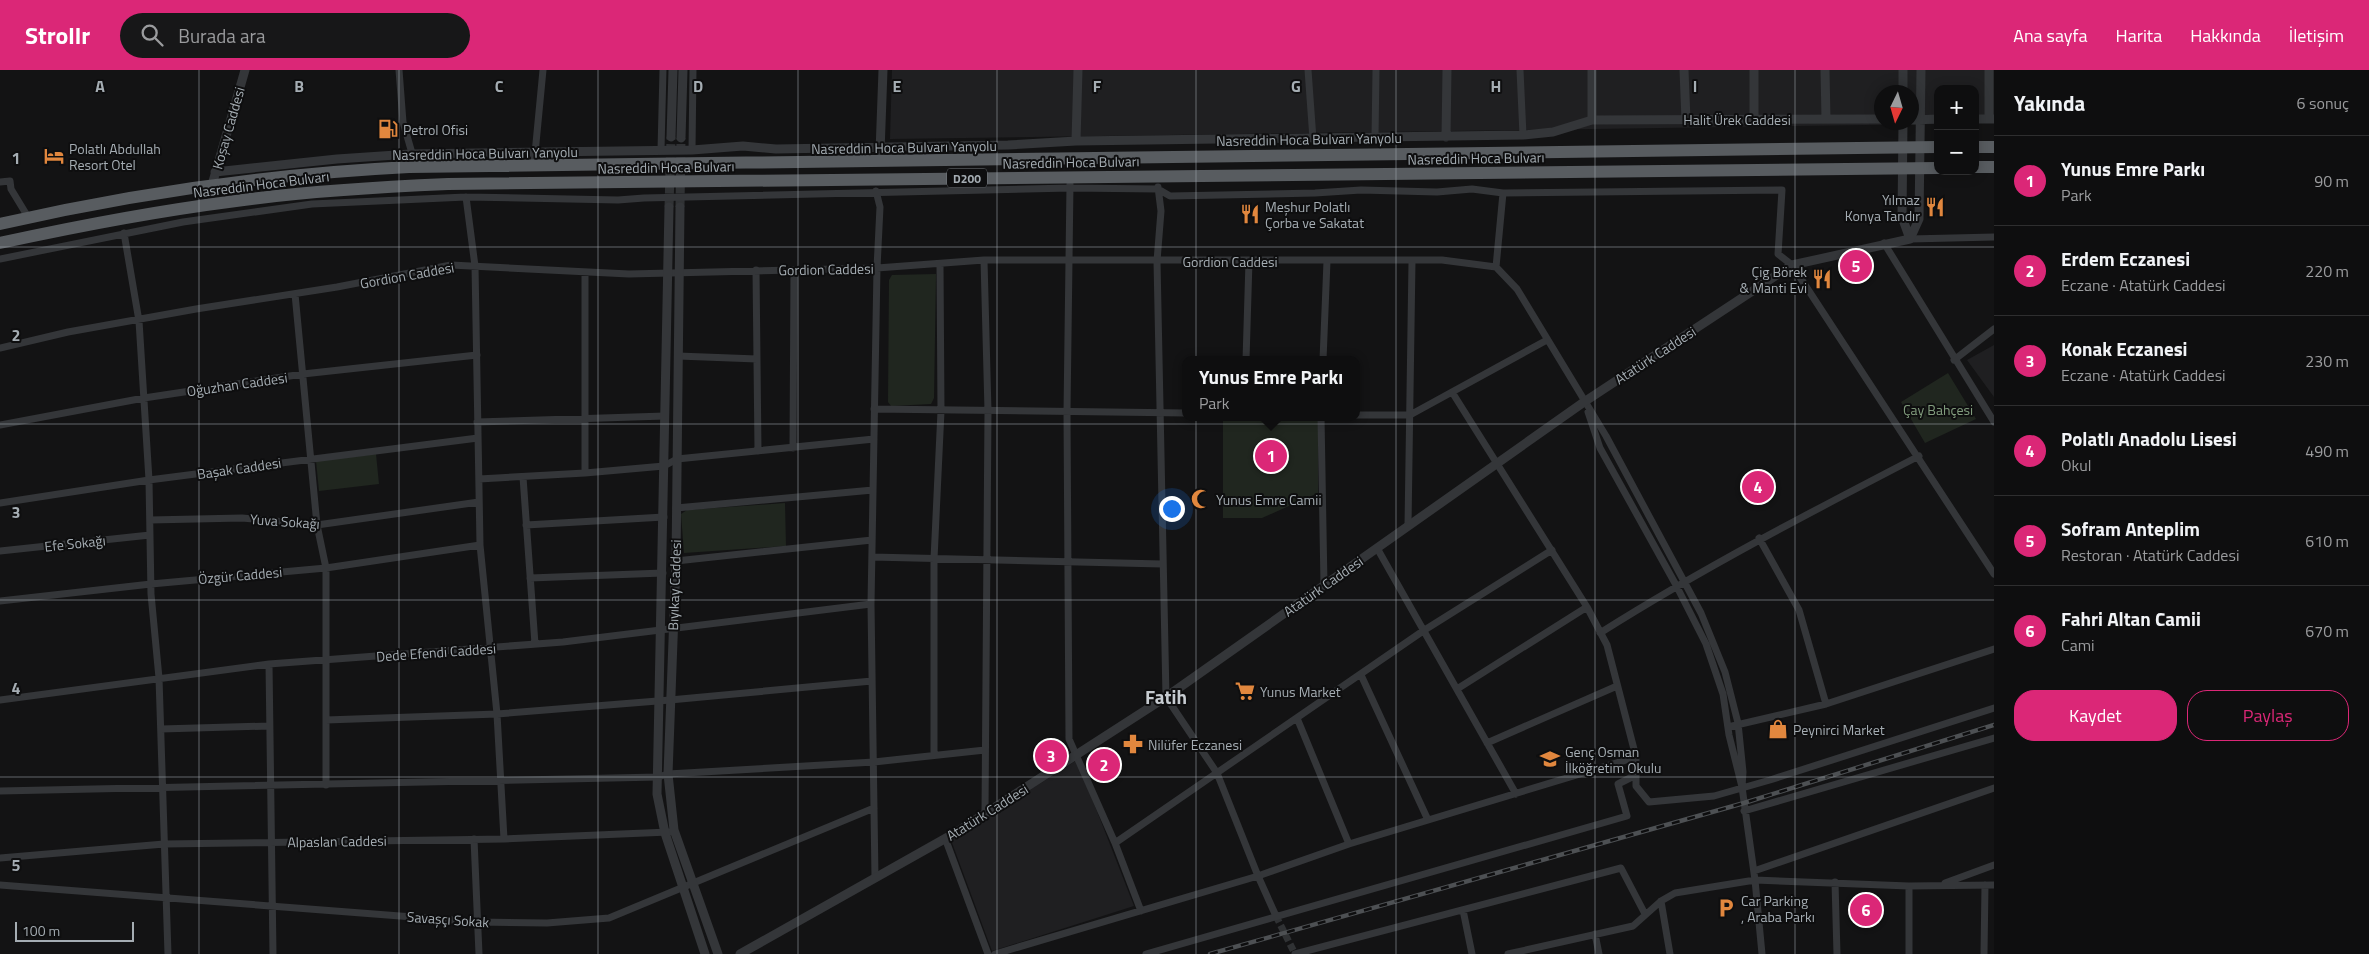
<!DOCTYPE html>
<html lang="tr">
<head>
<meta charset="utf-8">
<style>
  body { margin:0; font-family:"Titillium Web",sans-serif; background:#171718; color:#f1f3f6 }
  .controls { position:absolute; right:15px; top:15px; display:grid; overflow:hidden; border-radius:10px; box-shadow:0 2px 12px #0003 }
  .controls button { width:45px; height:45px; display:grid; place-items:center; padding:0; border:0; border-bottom:1px solid #2e2e2f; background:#0e0e0f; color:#f1f3f6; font:25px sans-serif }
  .compass { position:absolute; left:1874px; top:15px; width:45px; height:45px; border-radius:50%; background:#0e0e0f; box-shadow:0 2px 12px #0003; rotate:185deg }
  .scale { position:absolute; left:15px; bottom:12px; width:119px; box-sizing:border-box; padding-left:5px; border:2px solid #a5adb3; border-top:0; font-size:14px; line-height:18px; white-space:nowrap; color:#a5adb3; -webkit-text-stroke:4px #0e0e0f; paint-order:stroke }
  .you { position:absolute; left:1171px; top:438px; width:18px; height:18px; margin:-12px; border:4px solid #fff; border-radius:50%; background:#1a73e8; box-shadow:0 0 0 8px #1a73e833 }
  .badge { display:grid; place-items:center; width:32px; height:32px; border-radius:50%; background:#db2777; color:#fff; font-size:16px; font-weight:700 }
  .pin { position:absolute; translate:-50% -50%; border:2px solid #fff; box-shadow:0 1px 5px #0006 }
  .popup { position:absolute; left:1182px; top:286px; width:178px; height:65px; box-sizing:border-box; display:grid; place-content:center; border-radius:10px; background:#0e0e0f; filter:drop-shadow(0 1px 4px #0005); font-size:16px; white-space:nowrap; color:#9b9c9e }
  .popup b { font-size:19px; color:#f1f3f6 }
  .popup::after { content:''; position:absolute; left:50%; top:100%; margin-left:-10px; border:10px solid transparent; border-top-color:#0e0e0f }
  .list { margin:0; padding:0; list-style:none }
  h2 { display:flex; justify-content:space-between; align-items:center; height:65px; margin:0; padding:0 20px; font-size:21px }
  h2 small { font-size:16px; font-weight:400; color:#9b9c9e }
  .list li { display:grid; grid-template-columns:32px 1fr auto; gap:15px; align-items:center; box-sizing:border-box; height:90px; padding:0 20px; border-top:1px solid #2e2e2f }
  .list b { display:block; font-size:19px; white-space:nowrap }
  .list p { margin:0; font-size:16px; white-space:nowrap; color:#9b9c9e }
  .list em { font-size:16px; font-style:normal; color:#9b9c9e }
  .actions { display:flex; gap:10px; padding:15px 20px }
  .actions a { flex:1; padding:11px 0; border:1px solid #db2777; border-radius:20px; text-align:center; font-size:18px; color:#db2777 }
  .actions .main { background:#db2777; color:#fff }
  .icon { flex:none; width:28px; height:28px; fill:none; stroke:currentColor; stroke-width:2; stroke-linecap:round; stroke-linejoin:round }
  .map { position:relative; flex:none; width:1994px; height:884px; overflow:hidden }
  header { display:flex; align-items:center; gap:30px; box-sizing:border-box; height:70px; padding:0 25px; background:#db2777; color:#fff }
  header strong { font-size:24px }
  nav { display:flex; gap:28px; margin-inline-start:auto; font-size:18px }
  .search { width:350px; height:45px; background:#171718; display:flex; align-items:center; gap:12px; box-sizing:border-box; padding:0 18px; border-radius:28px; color:#9b9c9e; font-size:19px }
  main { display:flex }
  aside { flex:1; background:#0e0e0f }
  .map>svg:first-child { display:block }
  .built { fill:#1f1f21; fill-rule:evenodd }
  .green { fill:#20261f }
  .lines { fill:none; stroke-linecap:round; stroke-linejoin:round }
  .minor-tunnel { stroke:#303234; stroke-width:7; stroke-dasharray:7 3.5; stroke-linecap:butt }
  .tertiary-tunnel { stroke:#303234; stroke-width:9; stroke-dasharray:9 4.5; stroke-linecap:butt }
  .minor { stroke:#343639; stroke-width:7 }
  .tertiary { stroke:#343639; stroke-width:9 }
  .trunk { stroke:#585c60; stroke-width:12 }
  .rail-casing { stroke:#4d5053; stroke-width:4.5 }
  .rail { stroke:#0e0e0f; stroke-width:2.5; stroke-dasharray:8; stroke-linecap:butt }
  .grid { fill:none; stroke:#a5adb3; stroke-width:1; stroke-opacity:0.55 }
  .labels { text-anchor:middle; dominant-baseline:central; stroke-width:4; stroke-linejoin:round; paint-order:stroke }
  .shield { fill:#0e0e0f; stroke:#787d82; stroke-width:1 }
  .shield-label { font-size:12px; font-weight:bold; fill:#a5adb3 }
  .street-label { font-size:14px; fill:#a5adb3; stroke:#0e0e0f }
  .poi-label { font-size:14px; fill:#a5adb3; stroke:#0e0e0f; text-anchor:start }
  .park-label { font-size:14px; fill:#829d7e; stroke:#0e0e0f }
  .district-label { font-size:19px; font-weight:bold; fill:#c6cbd0; stroke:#0e0e0f }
  .grid-label { font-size:16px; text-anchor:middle; font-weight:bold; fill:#a5adb3; stroke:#0e0e0f; stroke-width:4; stroke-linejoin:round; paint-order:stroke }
</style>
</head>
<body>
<header>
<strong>Strollr</strong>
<div class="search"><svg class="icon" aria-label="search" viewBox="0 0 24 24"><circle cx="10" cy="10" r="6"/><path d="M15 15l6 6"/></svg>Burada ara</div>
<nav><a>Ana sayfa</a><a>Harita</a><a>Hakkında</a><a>İletişim</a></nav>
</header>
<main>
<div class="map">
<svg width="1994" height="884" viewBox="0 0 1994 884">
  <rect width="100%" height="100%" fill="#131314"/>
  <path class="built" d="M892 0H1994V53H1975V19H1938V54L890 69ZM1882 22H1912V52H1882Z
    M1994 275V327L1967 290Z
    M1077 690 1134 836 992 881 951 770Z"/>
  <path class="green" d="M936 204 934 328 931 334 891 336 888 332 889 210 892 205Z
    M1948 303 1976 349 1925 373 1901 332Z
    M1318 348V423L1262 448H1223V349Z
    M376 384 379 414 319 421 316 391Z
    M785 433 786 476 684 483 681 444 687 440Z"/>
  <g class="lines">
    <path class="minor-tunnel" d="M1276 846 1295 884"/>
    <path class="tertiary-tunnel" d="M669 137 671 67
      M680 137 681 68"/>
    <path class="minor" d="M399 0 403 52 416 97
      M1308 0 1313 69
      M1520 0 1523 65
      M1375 68 1376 0
      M661 80 663 0
      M692 80 693 0
      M534 94 543 0
      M0 112 10 111 11 119 28 147
      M1070 114 1067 342 1069 669 1115 773 1141 841
      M1158 117 1161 141 1157 191 1166 627 1217 703 1258 806 1276 846
      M466 127 475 196 480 475 497 644 504 769
      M124 163 139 251 149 410 151 524 159 608 168 884
      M1910 169 1994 167
      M1884 173 1994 352
      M0 189 183 152 312 134 466 127 618 130 644 128 1070 118 1158 119 1170 126 1315 123 1361 120 1437 122 1472 119 1503 123
      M984 190 988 341 985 743
      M1496 197 1503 123 1782 120 1778 184 1792 195 1994 504
      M756 200 758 381
      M585 202V403
      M295 224 317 455 326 498V715
      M0 278 68 262 196 239 337 217 451 195 629 204 877 198 984 190H1442L1496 197 1517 219 1606 366 1701 543 1725 602 1738 653 1743 702 1742 717
      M678 286 757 289
      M1246 290 1249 191
      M1323 290 1327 191
      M1954 290 1994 259
      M1452 322 1587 537 1607 575 1636 687V716L1649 732 1714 726 1770 710 1994 638
      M874 339 1186 343
      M1588 342 1600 378 1676 515 1706 574 1723 624 1729 665 1742 717 1755 810 1762 884
      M1356 345H1410L1547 270
      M1321 347 1324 515
      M477 352 665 346
      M0 355 144 328 303 304 477 285
      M793 378 794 200
      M523 407 535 574
      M479 409 585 403 664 396 677 389 874 369
      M0 433 149 410 478 368
      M676 438 873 420
      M150 450 242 448 317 455 479 432
      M526 455 664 447
      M1408 456 1412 191
      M1759 468 1799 540 1826 634
      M1377 478 1516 724
      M0 481 150 465
      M872 487 1162 494
      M676 491 872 470
      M530 508 663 503
      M0 531 151 514 326 498 480 475
      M1600 563C1703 498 1811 442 1919 386
      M269 594 273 884
      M1361 605 1428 750
      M1457 619 1587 537
      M0 630 269 594 563 572 871 534
      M1297 648 1349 774
      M326 650 497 644 670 630 872 611
      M1728 657 1826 634 1994 579
      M161 659 269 656
      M1487 673 1617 616
      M934 685V489L941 341 940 194
      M0 721 658 707 668 704 874 692 985 680
      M1744 741 1994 668
      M945 768 988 884
      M474 769 479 884
      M1115 773 1423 561 1552 480
      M0 788 164 774 504 769 669 762
      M1754 801 1994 718
      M875 808 871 534 877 198 880 137 876 121
      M1835 812 1837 884
      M1945 813 1994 795
      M0 815 478 852 547 853 609 848 874 738
      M1909 816V884
      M1661 831 1670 884
      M1463 840 1472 884
      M1595 864 1599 884
      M995 884 1258 806 1349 774 1636 687
      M1146 884 1627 746 1618 714 1636 705
      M1295 884 1621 798 1645 844
      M1508 884 1633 856 1661 831 1675 823 1755 810 1909 816 1994 815
      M1984 884 1985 815"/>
    <path class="tertiary" d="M1592 0V50
      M1684 0 1686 50
      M1754 0V49
      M1825 0 1826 49
      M1989 0V49
      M1903 22V0
      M1975 49H1994
      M1912 50 1938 49
      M1903 52 1902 147 1910 169
      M671 67 673 0
      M1446 67 1447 0
      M681 68 683 0
      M1076 71 1078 0
      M880 82 883 0
      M215 102 337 89 411 84 692 80 743 76 776 79 1008 75 1076 71 1523 65 1553 62 1592 50 1882 49
      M212 115 245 0
      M669 137 657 724 665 763 705 884
      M680 137 676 491 668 704 674 760 718 884
      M1910 169 1919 149 1921 0
      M740 884 955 763 1166 627 1584 332 1792 195 1910 169"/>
    <path class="trunk" d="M1975 77H1994
      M1975 97H1994
      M0 154C134 123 271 104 409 97L1938 77
      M0 173C78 156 157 141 236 131 306 121 378 117 448 114L1938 98"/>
    <defs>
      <path id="rail" d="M1210 884 1744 733 1994 655"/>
    </defs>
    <use href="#rail" class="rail-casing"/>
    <use href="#rail" class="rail"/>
  </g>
  <path class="grid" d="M199 0V884M399 0V884M598 0V884M798 0V884M997 0V884M1196 0V884M1396 0V884M1595 0V884M1795 0V884M0 177H1994M0 354H1994M0 530H1994M0 707H1994"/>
  <defs>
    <symbol id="fuel-bare" viewBox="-9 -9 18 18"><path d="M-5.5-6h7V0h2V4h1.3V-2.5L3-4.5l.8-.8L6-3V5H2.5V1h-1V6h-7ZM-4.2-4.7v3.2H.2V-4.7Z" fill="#e1873e" stroke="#0e0e0f" stroke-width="2.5" paint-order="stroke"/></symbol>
    <symbol id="hotel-bare" viewBox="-9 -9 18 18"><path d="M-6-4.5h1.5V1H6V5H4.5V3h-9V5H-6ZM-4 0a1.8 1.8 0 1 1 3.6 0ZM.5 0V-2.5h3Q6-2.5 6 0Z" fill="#e1873e" stroke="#0e0e0f" stroke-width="2.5" paint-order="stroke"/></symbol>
    <symbol id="restaurant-bare" viewBox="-9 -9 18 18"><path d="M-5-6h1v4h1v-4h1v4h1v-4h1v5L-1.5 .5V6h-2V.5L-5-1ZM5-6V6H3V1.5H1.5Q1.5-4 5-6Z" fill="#e1873e" stroke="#0e0e0f" stroke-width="2.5" paint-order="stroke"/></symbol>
    <symbol id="mosque-bare" viewBox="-9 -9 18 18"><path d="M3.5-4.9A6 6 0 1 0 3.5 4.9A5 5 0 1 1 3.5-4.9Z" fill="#e1873e" stroke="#0e0e0f" stroke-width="2.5" paint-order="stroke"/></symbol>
    <symbol id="supermarket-bare" viewBox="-9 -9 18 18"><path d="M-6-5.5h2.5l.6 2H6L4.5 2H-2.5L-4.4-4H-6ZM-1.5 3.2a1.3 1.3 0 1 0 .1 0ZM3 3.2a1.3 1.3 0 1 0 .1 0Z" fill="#e1873e" stroke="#0e0e0f" stroke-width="2.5" paint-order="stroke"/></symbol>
    <symbol id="shop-bare" viewBox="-9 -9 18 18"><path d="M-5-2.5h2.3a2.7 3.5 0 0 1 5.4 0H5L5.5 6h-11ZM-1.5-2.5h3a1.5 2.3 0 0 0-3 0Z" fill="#e1873e" stroke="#0e0e0f" stroke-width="2.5" paint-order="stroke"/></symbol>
    <symbol id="pharmacy-bare" viewBox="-9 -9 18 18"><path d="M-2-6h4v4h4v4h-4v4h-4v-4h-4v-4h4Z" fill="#e1873e" stroke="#0e0e0f" stroke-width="2.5" paint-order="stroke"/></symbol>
    <symbol id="school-bare" viewBox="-9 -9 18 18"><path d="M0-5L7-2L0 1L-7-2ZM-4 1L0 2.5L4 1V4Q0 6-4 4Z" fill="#e1873e" stroke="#0e0e0f" stroke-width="2.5" paint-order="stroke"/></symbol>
    <symbol id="parking-bare" viewBox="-9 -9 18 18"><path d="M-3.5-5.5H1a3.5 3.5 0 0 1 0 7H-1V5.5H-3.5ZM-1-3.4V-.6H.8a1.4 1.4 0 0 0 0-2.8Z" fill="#e1873e" stroke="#0e0e0f" stroke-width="2.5" paint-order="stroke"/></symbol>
  </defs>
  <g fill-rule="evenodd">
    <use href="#fuel-bare" x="374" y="45" width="28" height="28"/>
    <use href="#hotel-bare" x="40" y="72" width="28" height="28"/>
    <use href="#restaurant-bare" x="1921" y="123" width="28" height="28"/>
    <use href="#restaurant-bare" x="1236" y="130" width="28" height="28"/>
    <use href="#restaurant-bare" x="1808" y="195" width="28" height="28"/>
    <use href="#mosque-bare" x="1187" y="415" width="28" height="28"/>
    <use href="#supermarket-bare" x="1231" y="607" width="28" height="28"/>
    <use href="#shop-bare" x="1764" y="645" width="28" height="28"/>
    <use href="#pharmacy-bare" x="1119" y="660" width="28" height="28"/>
    <use href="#school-bare" x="1536" y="675" width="28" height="28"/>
    <use href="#parking-bare" x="1712" y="824" width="28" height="28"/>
  </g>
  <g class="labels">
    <rect class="shield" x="947" y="98.5" width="40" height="19" rx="4"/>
    <g class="shield-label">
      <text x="967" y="108">D200</text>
    </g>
    <g class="street-label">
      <text x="1737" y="49">Halit Ürek Caddesi</text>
      <text transform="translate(228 58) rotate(-74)">Koşay Caddesi</text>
      <text transform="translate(1309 69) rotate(-1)">Nasreddin Hoca Bulvarı Yanyolu</text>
      <text transform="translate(904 77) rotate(-1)">Nasreddin Hoca Bulvarı Yanyolu</text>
      <text transform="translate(485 83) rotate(-1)">Nasreddin Hoca Bulvarı Yanyolu</text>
      <text transform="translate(1476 88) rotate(-1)">Nasreddin Hoca Bulvarı</text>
      <text transform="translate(1071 92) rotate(-1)">Nasreddin Hoca Bulvarı</text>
      <text transform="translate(666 97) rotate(-1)">Nasreddin Hoca Bulvarı</text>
      <text transform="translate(261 114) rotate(-7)">Nasreddin Hoca Bulvarı</text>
      <text x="1230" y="191">Gordion Caddesi</text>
      <text transform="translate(826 199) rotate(-1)">Gordion Caddesi</text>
      <text transform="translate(407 205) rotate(-10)">Gordion Caddesi</text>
      <text transform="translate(1655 285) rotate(-33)">Atatürk Caddesi</text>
      <text transform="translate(237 314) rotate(-8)">Oğuzhan Caddesi</text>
      <text transform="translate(239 398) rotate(-8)">Başak Caddesi</text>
      <text transform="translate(285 451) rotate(4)">Yuva Sokağı</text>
      <text transform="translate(75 473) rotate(-6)">Efe Sokağı</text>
      <text transform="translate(240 505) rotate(-5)">Özgür Caddesi</text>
      <text transform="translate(674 515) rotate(-88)">Bıyıkay Caddesi</text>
      <text transform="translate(1323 516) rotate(-35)">Atatürk Caddesi</text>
      <text transform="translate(436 582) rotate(-4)">Dede Efendi Caddesi</text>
      <text transform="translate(987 742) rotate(-32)">Atatürk Caddesi</text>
      <text transform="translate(337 771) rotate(-1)">Alpaslan Caddesi</text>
      <text transform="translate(448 849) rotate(4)">Savaşçı Sokak</text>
    </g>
    <g class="poi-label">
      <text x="403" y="59">Petrol Ofisi</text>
      <text x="69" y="78">Polatlı Abdullah<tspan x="69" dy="16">Resort Otel</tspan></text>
      <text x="1920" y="129" text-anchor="end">Yılmaz<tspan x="1920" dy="16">Konya Tandır</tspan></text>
      <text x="1265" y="136">Meşhur Polatlı<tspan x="1265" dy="16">Çorba ve Sakatat</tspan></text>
      <text x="1807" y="201" text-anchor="end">Çig Börek<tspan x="1807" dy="16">&amp; Manti Evi</tspan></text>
      <text x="1216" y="429">Yunus Emre Camii</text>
      <text x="1260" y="621">Yunus Market</text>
      <text x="1793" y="659">Peynirci Market</text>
      <text x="1148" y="674">Nilüfer Eczanesi</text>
      <text x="1565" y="681">Genç Osman<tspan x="1565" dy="16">İlköğretim Okulu</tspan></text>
      <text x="1741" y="830">Car Parking<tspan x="1741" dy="16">, Araba Parkı</tspan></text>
    </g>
    <g class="park-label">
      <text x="1938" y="339">Çay Bahçesi</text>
    </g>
    <g class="district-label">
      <text x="1166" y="626">Fatih</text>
    </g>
  </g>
  <g class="grid-label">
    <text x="100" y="22">A</text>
    <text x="299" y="22">B</text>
    <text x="499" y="22">C</text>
    <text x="698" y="22">D</text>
    <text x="897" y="22">E</text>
    <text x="1097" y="22">F</text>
    <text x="1296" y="22">G</text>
    <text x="1496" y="22">H</text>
    <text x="1695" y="22">I</text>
    <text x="16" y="94">1</text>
    <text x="16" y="271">2</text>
    <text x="16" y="448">3</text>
    <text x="16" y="624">4</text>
    <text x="16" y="801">5</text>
  </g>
</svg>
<div class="controls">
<button>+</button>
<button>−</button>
</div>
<svg class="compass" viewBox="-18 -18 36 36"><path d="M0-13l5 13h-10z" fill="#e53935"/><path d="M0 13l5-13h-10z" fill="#9b9c9e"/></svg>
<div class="scale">100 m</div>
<div class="you"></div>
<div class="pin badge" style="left:1271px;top:386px">1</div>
<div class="popup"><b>Yunus Emre Parkı</b>Park</div>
<div class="pin badge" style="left:1104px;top:695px">2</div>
<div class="pin badge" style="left:1051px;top:686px">3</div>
<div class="pin badge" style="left:1758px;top:417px">4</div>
<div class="pin badge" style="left:1856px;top:196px">5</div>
<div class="pin badge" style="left:1866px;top:840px">6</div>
</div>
<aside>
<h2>Yakında<small>6 sonuç</small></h2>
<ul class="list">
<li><span class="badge">1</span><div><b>Yunus Emre Parkı</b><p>Park</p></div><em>90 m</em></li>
<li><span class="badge">2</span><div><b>Erdem Eczanesi</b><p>Eczane · Atatürk Caddesi</p></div><em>220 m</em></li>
<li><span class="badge">3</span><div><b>Konak Eczanesi</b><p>Eczane · Atatürk Caddesi</p></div><em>230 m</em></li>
<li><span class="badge">4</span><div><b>Polatlı Anadolu Lisesi</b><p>Okul</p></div><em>490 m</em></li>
<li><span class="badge">5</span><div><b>Sofram Anteplim</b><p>Restoran · Atatürk Caddesi</p></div><em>610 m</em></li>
<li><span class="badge">6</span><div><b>Fahri Altan Camii</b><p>Cami</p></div><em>670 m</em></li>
</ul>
<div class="actions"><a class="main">Kaydet</a><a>Paylaş</a></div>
</aside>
</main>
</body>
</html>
